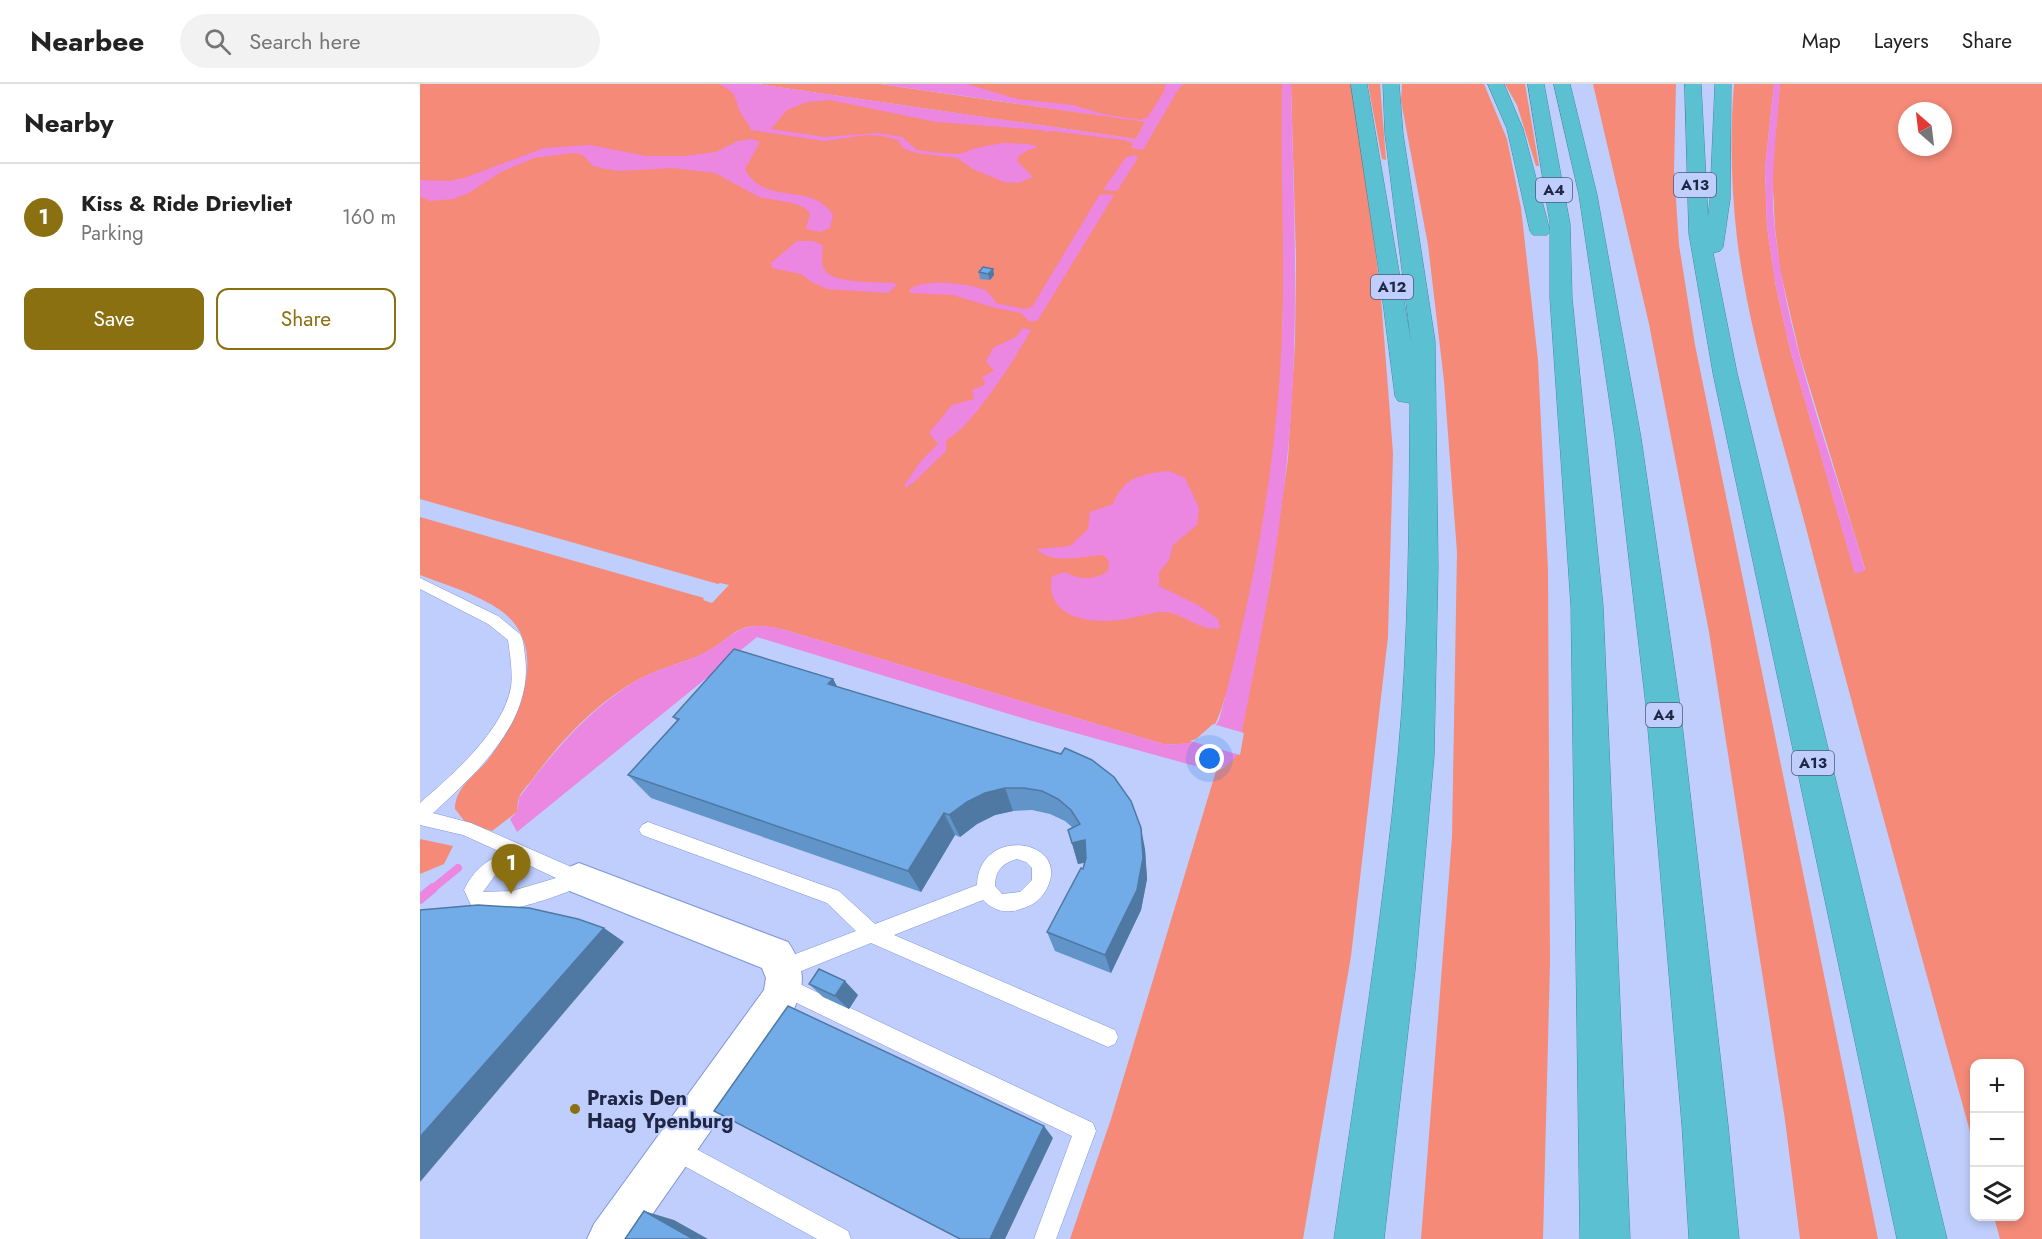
<!DOCTYPE html>
<html lang="en">
<head>
<meta charset="utf-8">
<style>
  body { margin:0; font-family:Jost,sans-serif; background:#f2f2f2; color:#222 }
  .controls { position:absolute; right:18px; bottom:18px; display:grid; overflow:hidden; border-radius:12px; box-shadow:0 3px 9px #0003 }
  .controls button { width:54px; height:54px; display:grid; place-items:center; padding:0; border:0; border-bottom:2px solid #e0e0e0; background:#fff; color:#222; font:30px sans-serif }
  .compass { position:absolute; left:1478px; top:18px; width:54px; height:54px; border-radius:50%; background:#fff; box-shadow:0 3px 9px #0003; rotate:332deg }
  .you { position:absolute; left:790px; top:675px; width:21px; height:21px; margin:-15px; border:4px solid #fff; border-radius:50%; background:#1a73e8; box-shadow:0 0 0 9px #1a73e833 }
  .badge { display:grid; place-items:center; width:39px; height:39px; border-radius:50%; background:#8b7012; color:#fff; font-size:20px; font-weight:700 }
  .pin { position:absolute; translate:-50% -50px; filter:drop-shadow(0 2px 3px #0008) }
  .pin::after { content:''; position:absolute; top:32px; width:21px; height:18px; background:inherit; clip-path:polygon(0 0,100% 0,50% 100%) }
  .list { margin:0; padding:0; list-style:none }
  h2 { display:flex; justify-content:space-between; align-items:center; height:78px; margin:0; padding:0 24px; font-size:26px }
  h2 small { font-size:20px; font-weight:400; color:#767676 }
  .list li { display:grid; grid-template-columns:39px 1fr auto; gap:18px; align-items:center; box-sizing:border-box; height:108px; padding:0 24px; border-top:2px solid #e0e0e0 }
  .list b { display:block; font-size:22px; white-space:nowrap }
  .list p { margin:0; font-size:20px; white-space:nowrap; color:#767676 }
  .list em { font-size:20px; font-style:normal; color:#767676 }
  .actions { display:flex; gap:12px; padding:18px 24px }
  .actions a { flex:1; padding:14px 0; border:2px solid #8b7012; border-radius:12px; text-align:center; font-size:21px; color:#8b7012 }
  .actions .main { background:#8b7012; color:#fff }
  .icon { flex:none; width:33px; height:33px; fill:none; stroke:currentColor; stroke-width:2; stroke-linecap:round; stroke-linejoin:round }
  .map { position:relative; flex:none; width:1622px; height:1155px; overflow:hidden }
  header { display:flex; align-items:center; gap:36px; box-sizing:border-box; height:84px; padding:0 30px; background:#fff; border-bottom:2px solid #e0e0e0 }
  header strong { font-size:28px }
  nav { display:flex; gap:33px; margin-inline-start:auto; font-size:21px }
  .search { width:420px; height:54px; background:#f2f2f2; display:flex; align-items:center; gap:15px; box-sizing:border-box; padding:0 21px; border-radius:33px; color:#767676; font-size:22px }
  main { display:flex }
  aside { flex:1; background:#fff }
  .map>svg:first-child { display:block }
  .green { fill:#f58a78; fill-rule:evenodd }
  .water { fill:#eb86e1 }
  .pier { fill:#bfcefc }
  .lines { fill:none; stroke-linecap:round; stroke-linejoin:round }
  .stream-far1 { stroke:#eb86e1; stroke-width:8 }
  .stream { stroke:#eb86e1; stroke-width:10 }
  .service-casing { stroke:#7f95dc; stroke-width:1 }
  .minor-casing { stroke:#7f95dc; stroke-width:2 }
  .motorway-casing { stroke:#468aa0; stroke-width:1 }
  .service { fill:#fff; fill-rule:evenodd }
  .minor { fill:#fff; fill-rule:evenodd }
  .motorway { fill:#5bc0d2; fill-rule:evenodd }
  .wall { fill:#6194c8 }
  .shaded-wall { fill:#4f78a3 }
  .building { fill:#71ace9; stroke:#4f78a3; stroke-width:1.5 }
  .poi-dot { fill:#8b7012; stroke:#bfcefc; stroke-width:2 }
  .labels { text-anchor:middle; dominant-baseline:central; stroke-width:4.5; stroke-linejoin:round; paint-order:stroke }
  .shield { fill:#bfcefc; stroke:#4f597b; stroke-width:1.5 }
  .shield-label { font-size:15px; font-weight:bold; fill:#1f2744 }
  .near-poi-label { font-size:20px; font-weight:bold; fill:#1f2744; stroke:#bfcefc; text-anchor:start }
</style>
</head>
<body>
<header>
<strong>Nearbee</strong>
<div class="search"><svg class="icon" aria-label="search" viewBox="0 0 24 24"><circle cx="10" cy="10" r="6"/><path d="M15 15l6 6"/></svg>Search here</div>
<nav><a>Map</a><a>Layers</a><a>Share</a></nav>
</header>
<main>
<aside>
<h2>Nearby<small></small></h2>
<ul class="list">
<li><span class="badge">1</span><div><b>Kiss &amp; Ride Drievliet</b><p>Parking</p></div><em>160 m</em></li>
</ul>
<div class="actions"><a class="main">Save</a><a>Share</a></div>
</aside>
<div class="map">
<svg width="1622" height="1155" viewBox="0 0 1622 1155">
  <rect width="100%" height="100%" fill="#bfcefc"/>
  <path class="green" d="M0 0H331L721 56 726 37 716 55 337 0H460L682 32 469 0H868L859 393 818 616 805 613C794 652 785 662 743 660L365 546C312 533 318 554 278 572 257 581 234 586 214 598 174 621 139 659 112 696 108 701 101 708 99 714 97 718 98 724 97 728L72 747 46 739 35 725C35 704 54 692 67 677 98 638 133 563 80 526 57 510 26 501 0 491V433L284 514 283 516 292 519 309 501 300 499 298 500 0 415Z
    M871 0H931L949 113 961 214 973 369 968 553 931 872 883 1155H650L691 1035 796 687 803 684 817 671 851 494 868 374 875 257 876 175Z
    M948 0H960L966 76 962 75Z
    M982 0H1064L1087 55 1101 124 1118 276 1128 486 1130 879 1123 1155H1001L1032 753 1037 468 1024 297 1008 161 981 17Z
    M1085 0H1105L1119 82H1116L1097 21Z
    M1173 0H1256L1254 86 1259 161 1275 261 1458 1155H1380L1365 1036 1289 548 1229 240Z
    M1314 0H1354L1345 85 1347 143 1356 203 1370 265 1435 489 1445 485 1380 272 1360 186 1355 144 1352 86 1360 0H1622V1155H1580L1574 1133 1600 1132V980H1554V1062C1499 863 1443 664 1391 463 1365 361 1330 259 1317 154 1311 103 1310 50 1314 0ZM1487 27H1523V63H1487Z
    M0 755 33 762 24 780 0 790Z"/>
  <path class="water" d="M299 0H337L716 55 725 38 461 0H547L597 15 653 21 683 30 720 36 728 33 744 7 745 0H765L759 4 723 66 711 64 713 59 703 56 632 47 626 48 621 46 516 38 410 16 387 18 367 26 351 45 405 53 457 49 482 53 497 66 520 69 540 70 556 64 582 59 609 60 618 63 606 67 598 73 597 77 613 93 598 99 584 98 553 85 537 74 496 69 483 64 478 56 463 52 446 51 405 57 331 46C329 39 322 33 319 25 314 9 315 9 299 0Z
    M862 0H871C874 125 880 251 867 376 857 476 837 574 817 671 802 689 795 686 775 682L612 637 337 553 97 748 90 735 97 728 99 714C131 670 167 627 214 598 235 585 260 581 282 570 319 551 317 534 365 546L743 660C766 661 786 659 799 636 831 518 854 396 861 273 866 182 860 91 862 0Z
    M1354 0H1360C1357 50 1349 96 1355 146 1367 259 1413 376 1445 486L1435 490 1370 265 1356 203 1347 143 1345 85Z
    M332 55 340 58 325 85C344 123 393 97 413 131L410 144 400 148 386 145 390 129 383 123 372 119 339 113 295 89 253 84 199 87 186 85 173 82 163 71 152 69 114 74 81 88 49 109 33 115 10 117 0 112V96L29 97 44 94 124 64 170 61 226 72H265L296 68 318 57Z
    M715 71 718 74 697 107 683 106 706 73Z
    M680 110 694 111 618 236 610 238 601 229 572 223 533 211 491 209 489 207C498 193 549 200 563 205 569 208 572 213 576 219L604 225 612 223Z
    M377 157H393L403 161C402 168 401 179 404 185 411 200 458 198 474 199L477 201 468 209 407 205 390 197 381 190 352 184 351 179Z
    M603 244 611 246C597 272 551 345 526 356V367L494 398 485 404V400L501 377 518 360 509 349 532 321 554 315 552 306 564 301 565 298 562 293 574 287 566 278 573 264 596 253Z
    M749 387 765 394 779 424 777 441 753 461 749 476 739 488V502L778 521 798 535 800 544C780 548 764 529 744 528 736 527 710 535 699 536 668 540 624 533 632 492L645 488C660 496 674 497 688 487L689 477 683 471C664 472 630 481 617 465L650 462 668 445 670 428 693 420C704 393 721 390 749 387Z"/>
  <path class="pier" d="M793 640 824 649 820 671 770 657 776 655Z"/>
  <g class="lines">
    <path class="stream-far1" d="M11 806 38 784"/>
    <path class="stream" d="M0 815 13 804"/>
    <defs>
      <path id="service" d="M0 494 78 532 100 550C104 557 104 565 105 572 114 637 57 689 13 729L51 739 165 789 168 795 165 801C137 812 81 835 52 823L44 806C52 788 65 777 83 769L43 751 0 741V719C32 691 83 647 91 603 93 588 90 572 88 556L68 540 0 505ZM102 778 136 794 92 807 63 808 76 790Z
        M228 738 419 807 455 840 557 801C559 741 649 755 628 802 623 814 614 821 601 825 586 830 574 827 563 816L474 851 695 946 698 953 695 960 688 963 451 859 364 894 357 891 354 884 357 877 436 847 407 819 222 751 219 746 222 741ZM597 775 606 778 612 784V796L600 808 582 810 575 802C575 787 582 779 597 775Z
        M365 893 673 1039 676 1047 636 1155H614L652 1052 358 910 355 903 358 896Z
        M254 1053 428 1147 431 1155H397L246 1072 243 1064 246 1056Z"/>
      <path id="minor" d="M159 779 368 858C388 888 384 902 371 932L215 1155H167L174 1140 344 906 346 894 342 884 147 806 142 795 147 784Z"/>
      <path id="motorway" d="M931 0H947L991 258 965 50 963 0H979L983 50 1015 257 1018 483 1014 672 995 886 964 1155H914C937 995 963 834 978 673 989 555 989 437 990 319L978 317 975 312 960 195Z
        M1068 0H1084L1103 45 1130 147 1127 151H1113L1110 147 1087 45Z
        M1108 0H1124L1150 140 1152 214 1183 522 1210 1155H1160L1151 522 1130 214V140Z
        M1134 0H1150L1177 111 1221 354 1260 622 1308 1041 1319 1155H1269L1262 1041 1226 622 1195 354 1159 111Z
        M1265 0H1281L1288 133 1290 115 1295 0H1311L1310 115 1303 163 1300 167 1293 169 1317 289 1527 1155H1477L1293 289 1269 150Z"/>
    </defs>
    <use href="#service" class="service-casing"/>
    <use href="#minor" class="minor-casing"/>
    <use href="#motorway" class="motorway-casing"/>
    <use href="#service" class="service"/>
    <use href="#minor" class="minor"/>
    <use href="#motorway" class="motorway"/>
  </g>
  <path class="wall" d="M573 185 574 191 570 196 560 195 559 188Z
    M413 595 417 603 641 670 725 765 727 795 721 826 691 889 635 867 627 848 663 785 664 779 658 780 648 746 652 743 645 737 630 730 612 726 593 727 575 731 557 740 540 753 535 751 501 808 231 714 208 691 257 637 253 633Z
    M389 900 438 911 429 925 403 913Z"/>
  <path class="shaded-wall" d="M573 185 574 191 570 196 568 190Z
    M413 595 426 619 408 600Z
    M585 704 593 727 575 731 557 740 540 753 529 731 547 718 565 709Z
    M524 729 535 751 501 808 488 787Z
    M721 744 725 765 727 795 721 826 691 889 685 871Z
    M665 756 671 777 658 780 652 759Z
    M184 844 204 858 0 1098V1053Z
    M425 897 438 911 429 925 415 912Z
    M624 1042 633 1054 585 1155H570Z
    M224 1127 254 1136 288 1155H273Z"/>
  <path class="building" d="M563 183 573 185 568 190 559 188Z
    M314 565 413 595 408 600 641 670 645 664 672 676 694 693 711 717 721 744 723 774 717 806 685 871 627 848 661 784 663 785 666 774 665 756 652 759 648 746 660 740 651 726 638 715 622 707 604 704H585L565 709 547 718 529 731 524 729 488 787 208 691 259 635 253 633Z
    M58 821 109 824 158 835 184 844 0 1053V826Z
    M399 885 425 897 415 912 389 900Z
    M368 922 624 1042 570 1155H540L294 1027Z
    M224 1127 273 1155H205Z"/>
  <circle class="poi-dot" cx="155" cy="1025" r="6"/>
  <g class="labels">
    <g class="shield">
      <rect x="1254" y="89" width="42" height="24" rx="4.5"/>
      <rect x="1116" y="94" width="36" height="24" rx="4.5"/>
      <rect x="951" y="191" width="42" height="24" rx="4.5"/>
      <rect x="1226" y="619" width="36" height="24" rx="4.5"/>
      <rect x="1372" y="667" width="42" height="24" rx="4.5"/>
    </g>
    <g class="shield-label">
      <text x="1275" y="101">A13</text>
      <text x="1134" y="106">A4</text>
      <text x="972" y="203">A12</text>
      <text x="1244" y="631">A4</text>
      <text x="1393" y="679">A13</text>
    </g>
    <g class="near-poi-label">
      <text x="167" y="1014">Praxis Den<tspan x="167" dy="23">Haag Ypenburg</tspan></text>
    </g>
  </g>
</svg>
<div class="controls">
<button>+</button>
<button>−</button>
<button><svg class="icon" aria-label="layers" viewBox="0 0 24 24"><path d="M12 4l9 5-9 5-9-5zM3 14l9 5 9-5"/></svg></button>
</div>
<svg class="compass" viewBox="-18 -18 36 36"><path d="M0-13l5 13h-10z" fill="#e53935"/><path d="M0 13l5-13h-10z" fill="#767676"/></svg>
<div class="you"></div>
<div class="pin badge" style="left:91px;top:810px">1</div>
</div>
</main>
</body>
</html>
